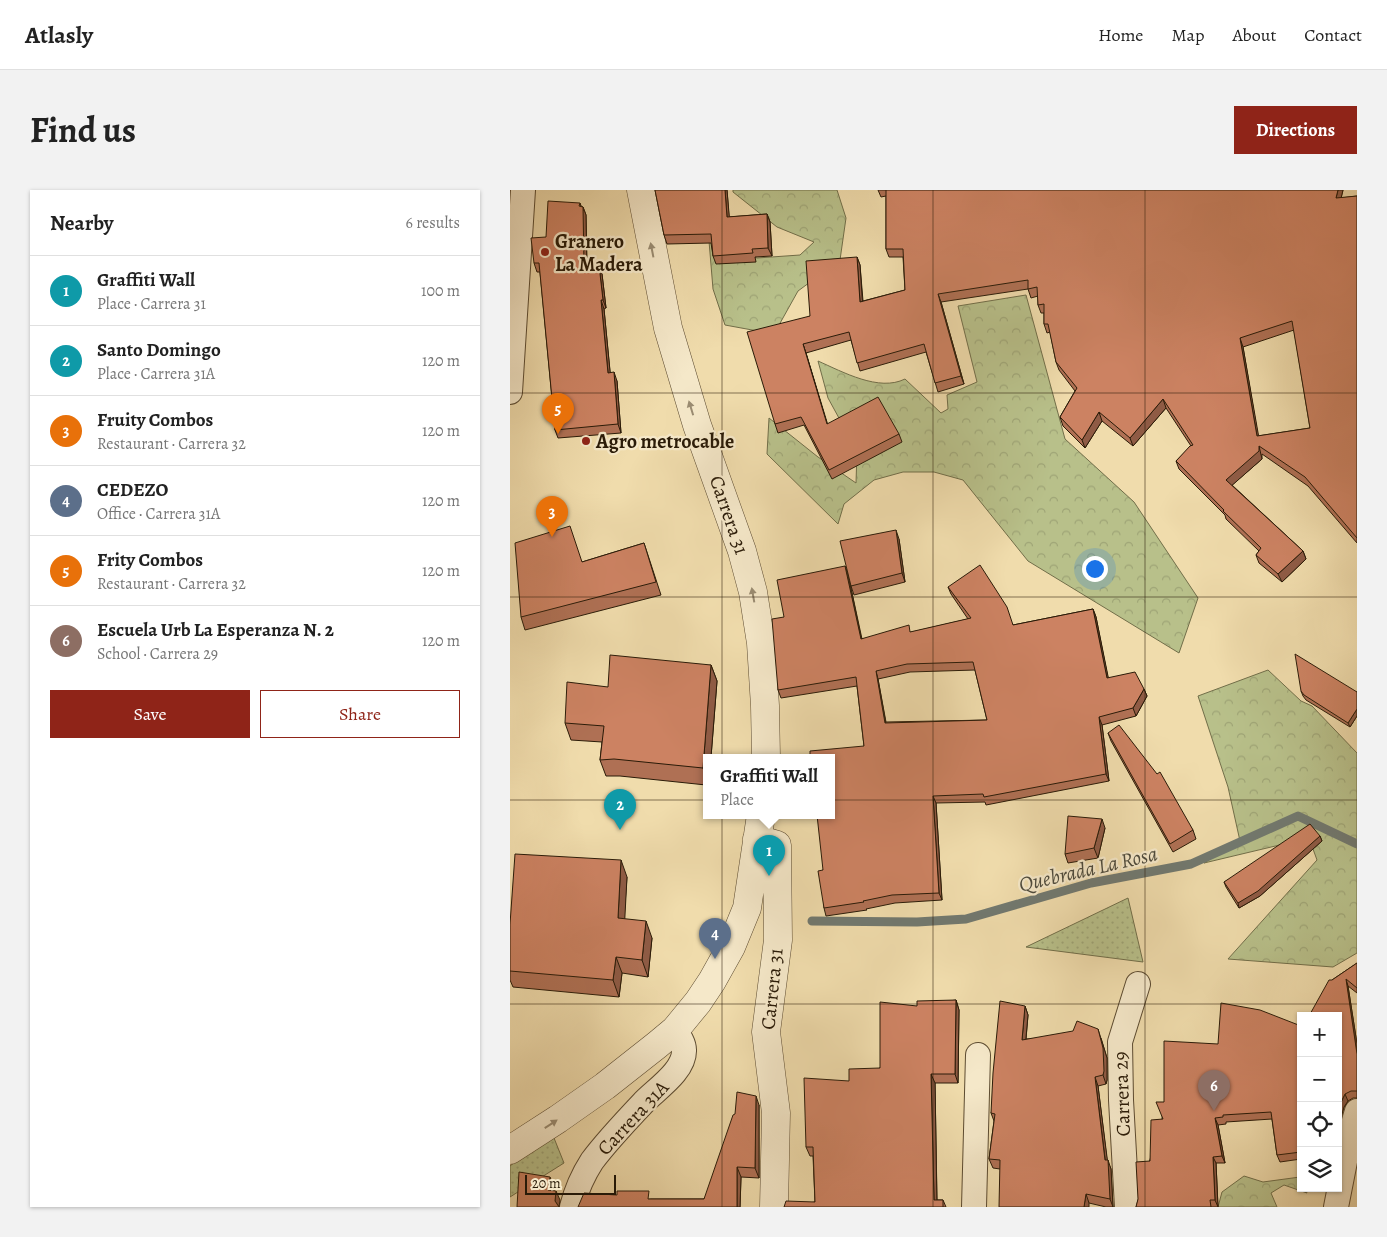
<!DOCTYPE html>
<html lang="en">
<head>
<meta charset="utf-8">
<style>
  body { margin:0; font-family:Alegreya,serif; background:#f2f2f2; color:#222 }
  .controls { position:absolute; right:15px; bottom:15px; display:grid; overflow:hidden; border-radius:0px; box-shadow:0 1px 4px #0004 }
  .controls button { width:45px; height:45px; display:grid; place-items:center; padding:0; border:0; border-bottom:1px solid #e0e0e0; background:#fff; color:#222; font:25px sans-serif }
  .scale { position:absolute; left:15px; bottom:12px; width:91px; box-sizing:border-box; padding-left:5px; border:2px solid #2a1b08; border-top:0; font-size:14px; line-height:18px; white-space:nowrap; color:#2a1b08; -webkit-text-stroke:4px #f5e8c9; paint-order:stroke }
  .you { position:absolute; left:584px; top:378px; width:18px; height:18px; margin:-12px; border:4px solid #fff; border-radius:50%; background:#1a73e8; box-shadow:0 0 0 8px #1a73e833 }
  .badge { display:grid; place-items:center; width:32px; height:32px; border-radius:50%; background:#8f2418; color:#fff; font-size:16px; font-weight:700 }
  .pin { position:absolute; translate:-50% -41px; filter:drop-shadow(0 1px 2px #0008) }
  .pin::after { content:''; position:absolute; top:26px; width:18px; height:15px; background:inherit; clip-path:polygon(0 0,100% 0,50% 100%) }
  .popup { position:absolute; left:193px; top:564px; width:132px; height:65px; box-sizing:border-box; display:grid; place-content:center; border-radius:0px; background:#fff; filter:drop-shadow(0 1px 4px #0005); font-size:16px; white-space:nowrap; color:#767676 }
  .popup b { font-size:19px; color:#222 }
  .popup::after { content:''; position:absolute; left:50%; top:100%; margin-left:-10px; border:10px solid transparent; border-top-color:#fff }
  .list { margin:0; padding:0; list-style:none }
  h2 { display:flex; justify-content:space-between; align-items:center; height:65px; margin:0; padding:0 20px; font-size:21px }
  h2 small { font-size:16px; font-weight:400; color:#767676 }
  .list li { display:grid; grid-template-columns:32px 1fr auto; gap:15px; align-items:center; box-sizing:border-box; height:70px; padding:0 20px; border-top:1px solid #e0e0e0 }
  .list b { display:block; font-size:19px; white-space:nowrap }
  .list p { margin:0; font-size:16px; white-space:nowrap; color:#767676 }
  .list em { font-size:16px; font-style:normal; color:#767676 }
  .actions { display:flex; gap:10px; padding:15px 20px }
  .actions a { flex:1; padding:11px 0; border:1px solid #8f2418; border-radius:0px; text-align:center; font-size:18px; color:#8f2418 }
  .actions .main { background:#8f2418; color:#fff }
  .icon { flex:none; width:28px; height:28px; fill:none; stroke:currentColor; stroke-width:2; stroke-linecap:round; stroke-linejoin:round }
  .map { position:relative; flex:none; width:847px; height:1017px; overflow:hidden; border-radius:0px }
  header { display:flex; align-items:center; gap:30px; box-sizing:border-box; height:70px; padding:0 25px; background:#fff; border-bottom:1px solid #e0e0e0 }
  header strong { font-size:24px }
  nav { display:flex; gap:28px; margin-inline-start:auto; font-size:18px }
  .intro { display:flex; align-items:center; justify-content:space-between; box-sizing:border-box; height:120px; padding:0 30px }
  h1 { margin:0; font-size:35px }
  .button { padding:12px 22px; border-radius:0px; background:#8f2418; color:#fff; font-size:18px; font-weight:700 }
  main { display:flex; gap:30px; padding:0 30px }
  aside { flex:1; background:#fff; border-radius:0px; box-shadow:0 1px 4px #0004 }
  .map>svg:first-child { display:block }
  .forest { fill:url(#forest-crowns); stroke:#716e49 }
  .park { fill:url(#park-dots); stroke:#716e49 }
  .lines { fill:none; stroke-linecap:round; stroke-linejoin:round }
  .stream { stroke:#717970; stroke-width:9 }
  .minor-casing { stroke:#5c4b31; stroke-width:26 }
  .tertiary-casing { stroke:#5c4b31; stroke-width:29 }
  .minor { stroke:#f5e8c9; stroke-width:24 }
  .tertiary { stroke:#f5e8c9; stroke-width:28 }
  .wall { fill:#af7054; stroke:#2a1b08; fill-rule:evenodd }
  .shaded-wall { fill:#8f5b45; stroke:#2a1b08 }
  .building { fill:#cc8262; stroke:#2a1b08; fill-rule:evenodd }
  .oneway { fill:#9a8c72 }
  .grid { fill:none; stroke:#2a1b08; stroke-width:1; stroke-opacity:0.55 }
  .poi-dot { fill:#8f2418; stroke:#f5e8c9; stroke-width:2 }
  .labels { text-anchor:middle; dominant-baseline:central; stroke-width:4.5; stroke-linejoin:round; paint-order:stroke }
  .poi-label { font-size:20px; font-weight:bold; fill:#2a1b08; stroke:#f5e8c9; text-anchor:start }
  .street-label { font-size:20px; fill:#2a1b08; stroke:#f5e8c9 }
  .water-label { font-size:21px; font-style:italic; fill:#4d4a3c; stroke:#f5e8c9 }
</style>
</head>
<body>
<header>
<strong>Atlasly</strong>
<nav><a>Home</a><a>Map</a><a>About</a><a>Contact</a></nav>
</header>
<div class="intro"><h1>Find us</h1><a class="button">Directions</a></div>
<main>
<aside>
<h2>Nearby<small>6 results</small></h2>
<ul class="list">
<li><span class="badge" style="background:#0f9aa8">1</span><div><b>Graffiti Wall</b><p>Place · Carrera 31</p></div><em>100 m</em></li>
<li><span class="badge" style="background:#0f9aa8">2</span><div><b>Santo Domingo</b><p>Place · Carrera 31A</p></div><em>120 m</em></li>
<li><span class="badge" style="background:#e8710a">3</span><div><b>Fruity Combos</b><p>Restaurant · Carrera 32</p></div><em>120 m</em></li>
<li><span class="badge" style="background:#5c6f8a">4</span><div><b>CEDEZO</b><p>Office · Carrera 31A</p></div><em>120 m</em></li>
<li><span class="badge" style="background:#e8710a">5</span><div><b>Frity Combos</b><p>Restaurant · Carrera 32</p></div><em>120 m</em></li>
<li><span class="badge" style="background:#8d6e63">6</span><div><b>Escuela Urb La Esperanza N. 2</b><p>School · Carrera 29</p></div><em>120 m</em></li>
</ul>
<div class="actions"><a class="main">Save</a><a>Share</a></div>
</aside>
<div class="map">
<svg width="847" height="1017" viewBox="0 0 847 1017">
  <defs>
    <pattern id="forest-crowns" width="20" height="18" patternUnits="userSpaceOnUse" patternTransform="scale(1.25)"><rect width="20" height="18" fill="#b8c08a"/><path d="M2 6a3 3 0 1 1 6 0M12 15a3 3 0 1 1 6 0" fill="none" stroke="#9ea476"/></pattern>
    <pattern id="park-dots" width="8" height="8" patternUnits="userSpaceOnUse" patternTransform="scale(1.25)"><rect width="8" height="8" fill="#b8c08a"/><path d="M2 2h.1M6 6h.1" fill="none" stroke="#9ea476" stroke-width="1.8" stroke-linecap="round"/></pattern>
  </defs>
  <rect width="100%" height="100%" fill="#f0dcac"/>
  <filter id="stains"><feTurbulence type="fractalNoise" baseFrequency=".004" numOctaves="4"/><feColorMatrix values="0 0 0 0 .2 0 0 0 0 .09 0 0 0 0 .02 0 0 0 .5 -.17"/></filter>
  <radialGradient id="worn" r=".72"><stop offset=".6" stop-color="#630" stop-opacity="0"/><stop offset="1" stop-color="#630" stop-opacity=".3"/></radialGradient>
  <path class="forest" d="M223 0H327L336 28 330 70 288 101 264 144 215 135 203 99 199 51 247 68 290 65 304 52 267 37 223 2Z
    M516 105 555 249 624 312 688 408 669 463 518 371 453 290 424 282H393L364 290 334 314 328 334 257 264 259 228 308 267 346 293 347 261 318 208 308 171C333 182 369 202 395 189L431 223 438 219 437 205 467 192 448 116Z
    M758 480 791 511 802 516 847 563V763L823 777 718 769 807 670 799 648 694 673 730 651 718 597 688 506Z
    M734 986 753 992 790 987 791 998H795L797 1003 774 995 761 1003 767 1017H708L712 1002Z"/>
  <path class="park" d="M618 708 633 772 516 757Z
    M42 943 54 973 0 1007V976Z"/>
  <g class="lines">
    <path class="stream" d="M302 731 407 732 456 729 581 693 681 674 788 626 847 654"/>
    <defs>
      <path id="minor" d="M0 202 13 0
        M62 1017C66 1001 73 985 82 971 97 951 115 932 133 913 145 900 175 881 174 860 174 853 169 846 165 840
        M464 1017 468 865
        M617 1017 611 910 610 852 628 794
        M826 1017 841 941 847 921"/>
      <path id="tertiary" d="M131 0 158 138 187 235 232 361 243 402 251 453 255 516 256 567
        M247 649 267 655 268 750 256 842 266 923 264 1017
        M0 960 48 929 95 896 147 855 165 840 188 812 202 791 221 757 237 718 251 625"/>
    </defs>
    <use href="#minor" class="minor-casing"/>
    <use href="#tertiary" class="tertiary-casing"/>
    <use href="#minor" class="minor"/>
    <use href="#tertiary" class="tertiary"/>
  </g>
  <path class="wall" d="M145 0H217L219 27 257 24 260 32 262 66 245 67 246 72 206 74 203 66 201 53 157 54 154 45Z
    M368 0H833L831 8 847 6V353L798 296 752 264V269L722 295 793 361 796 369 772 392 749 373 746 365 749 361 716 329 715 325 669 279 666 271 681 256 656 218 623 256 592 231 575 258 553 236 550 227 565 201 549 180 546 172 540 142 537 143 534 134V123H531L528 115V106L521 108 518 99 431 112 454 194 428 202 416 162 350 181 341 150 296 163 317 234 389 244 392 252 322 289 294 235 268 243 265 234 300 126 347 67 350 75 353 111 395 100 393 67H379L376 59V6L371 7ZM784 140 800 238 748 246 733 157Z
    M71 16 73 17 76 25 77 75 92 84 96 118 94 119 100 182 107 191 111 243 48 248 45 240 30 82H27L24 73Z
    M389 349 395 392 344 405 341 396Z
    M134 353 151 405 15 440 11 427 72 372Z
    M335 376 338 384 352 449 402 442 458 429 441 404 438 397 503 435 583 419 586 427 598 488 634 499 637 506 626 526 592 535 599 591 476 615 475 612 426 613 432 710 385 713 356 719 357 720 316 726 314 718 313 680 354 556 347 496 271 508 268 500 274 427ZM465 480 477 530 376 532 368 489 400 482Z
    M201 475 207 491 201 567H196V595L110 586H96L90 570 92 552 61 550 55 533 98 497Z
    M791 501 847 502V526L840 537 796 510 793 506Z
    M598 543 683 640 686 649 663 662 601 551Z
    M595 638 588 668 558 673 555 664Z
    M810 646 812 651 750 706 729 718 716 697 714 692Z
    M117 687 114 729 142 748 138 787 112 783 109 807 3 797 0 790V734Z
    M847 773V803L838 796 847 854V908H843L838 911 834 917 829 934 828 826 822 790Z
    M446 810 449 820 448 893H425L427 1010H433L436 1017H274L305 1012 303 966H300L296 957 339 891 370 878 407 816Z
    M515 816 518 825 516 849 591 848 597 868V890L596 894 588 896 597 970 601 979 603 1017H596L579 1013 490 979 483 978 479 969 484 931 481 923Z
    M791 836V969L770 972 767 965 762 929 716 932V934L708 935 715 973H706L708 1017H626L652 929 654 912 708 854Z
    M249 915V988L231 987 230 1017H68L141 1009H194Z"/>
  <path class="shaded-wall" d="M215 0H217L220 35 217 27Z
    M828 0H833L829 17 826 8Z
    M70 13 73 21V17L76 25 77 84 74 75Z
    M257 24 260 32 262 66 258 58Z
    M347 67 350 75 353 120 350 112Z
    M89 75 92 84 96 118 93 110Z
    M428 104 431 112 454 194 451 186Z
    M91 110 94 119 101 191 98 183Z
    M730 148 733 157 750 254 747 246Z
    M293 154 296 163 320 242 317 234Z
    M104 182 107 191 111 243 108 234Z
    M653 209 656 218 623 256 620 248Z
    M589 222 592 231 575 258 572 250Z
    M749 256 752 269 719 298 716 290Z
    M386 340 389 349 395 392 392 383Z
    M793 361 796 369 772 392 768 384Z
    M335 376 338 384 353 457 351 449Z
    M583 419 586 427 600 496 597 488Z
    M201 475 207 491 201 567H196V588L193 578Z
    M366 481 368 489 377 540 375 533Z
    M634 499 637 506 626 526 623 518Z
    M847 519V526L840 537 838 533Z
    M589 527 592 535 599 591 596 584Z
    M423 606 426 613 432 710 429 703Z
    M592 629 595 638 588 668 584 658Z
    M810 646 812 651 750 706 729 718 728 713Z
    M111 670 117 687 114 744 108 728Z
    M136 731 142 748 138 787 132 770Z
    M106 767 112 783 109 807 103 790Z
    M836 789 838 796 847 854V864Z
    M446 810 449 820 448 893 445 884Z
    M515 816 518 825 515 859 512 850Z
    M588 839 597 868V890L596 894 593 885Z
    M421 884 425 893 427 1017 424 1010Z
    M585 887 588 896 598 975V970L601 979 603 1017 600 1009Z
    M835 904 838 911 834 917 829 934 828 921 832 910Z
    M246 906 249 915V988L245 978Z
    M788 921 790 928 791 947Z
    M705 928 708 935 715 973 712 966Z
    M703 967 706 973 708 1017 705 1010Z
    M227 977 231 987 230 1017H227Z
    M40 987 44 997 41 1010 38 1000Z
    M46 1001 50 1010 49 1017 45 1011Z
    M576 1004 579 1013V1017H574Z"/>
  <path class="building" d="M145 0H215L217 27 257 24 258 58 242 59 243 63 203 66 201 44 154 45Z
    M376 0H828L826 8 847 6V348L795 287 749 256V261L716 290 793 361 768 384 746 365 751 358 713 321 714 320 666 271 680 256 683 255 653 209 620 248 589 222 572 250 550 227 567 198 546 172 538 134H534V114L528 115 527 97 518 99V90L428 104 451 186 425 193 414 154 347 173 339 142 293 154 317 234 368 207 389 244 319 280 291 227 265 234 237 142 300 126 296 71 347 67 350 112 395 100 393 59H376ZM782 131 800 238 747 246 730 148Z
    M38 11 70 13 69 16 73 17 74 75H89L93 110H91L98 183 104 182 108 234 45 240 29 73H24L21 48 36 47Z
    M60 336 72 372 134 353 146 392 11 427 5 353Z
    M386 340 392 383 341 396 330 351Z
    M470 375 497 417 503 435 583 419 597 488 625 482 634 499 623 518 589 527 596 584 474 607 473 604 423 606 429 703 382 705 353 711 354 712 314 718 308 681 313 680 307 625H322V567H300V561L354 556 346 487 268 500 262 429 274 427 267 390 335 376 351 449 399 435 400 442 461 428 438 397ZM463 472 477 530 375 533 366 481 397 474Z
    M785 464 847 502V519L838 533 794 505 791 501Z
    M100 465 201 475 193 578 104 569 90 570 94 536 55 533 57 492 98 497Z
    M609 535 647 584 650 582 683 640 660 654 598 543Z
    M558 626 592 629 584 658 555 664Z
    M800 634 810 646 748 701 728 713 714 692Z
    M5 664 111 670 108 728 136 731 132 770 106 767 103 790 0 781V734Z
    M847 773V798L836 789 847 864V901H841L835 904 832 910 828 921V826H799L819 790H822Z
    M446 810 445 884H421L424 1010H433V1017H274L276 1011 305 1012 303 957H296L294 888 339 891V879L370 878V812L407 816V811Z
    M490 811 515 816 512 850 563 841 567 831 588 839 593 858 594 881 593 885 585 887 595 970H598L600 1009 576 1004 574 1017H489L490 970 479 969 485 924 481 923 483 883Z
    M711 813 750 820 791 836V922L788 921 791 947V962L767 965 761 922 713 925V927L705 928 712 966 703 967 705 1010H700L701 1017H626L628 1009 626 972 640 971 641 930 653 929 646 912H654V851L708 854Z
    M227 902 246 906 245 978 227 977V1017H68L74 1003 107 1005V1001H139L138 1009H194L223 925 225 924Z
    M9 982 40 987 38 1000 46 1001 45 1011 49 1017H7Z"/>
  <defs><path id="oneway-solid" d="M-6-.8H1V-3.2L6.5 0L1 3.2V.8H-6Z" transform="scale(1.25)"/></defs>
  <g class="oneway">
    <use href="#oneway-solid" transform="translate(142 60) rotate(-101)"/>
    <use href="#oneway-solid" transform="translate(181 218) rotate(-107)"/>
    <use href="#oneway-solid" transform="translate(243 405) rotate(-100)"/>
    <use href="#oneway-solid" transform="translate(41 934) rotate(-33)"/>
  </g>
  <path class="grid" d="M212 0V1017M423 0V1017M635 0V1017M0 203H847M0 407H847M0 610H847M0 814H847"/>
  <g class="poi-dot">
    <circle cx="35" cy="62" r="5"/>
    <circle cx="76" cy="251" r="5"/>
  </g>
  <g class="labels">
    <g class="poi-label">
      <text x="45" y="51">Granero<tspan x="45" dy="23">La Madera</tspan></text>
      <text x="86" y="251">Agro metrocable</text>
    </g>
    <g class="street-label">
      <text transform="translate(219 325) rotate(71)">Carrera 31</text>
      <text transform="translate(262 799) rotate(-84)">Carrera 31</text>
      <text transform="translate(612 904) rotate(-92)">Carrera 29</text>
      <text transform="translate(123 928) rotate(-47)">Carrera 31A</text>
    </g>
    <g class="water-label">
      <text transform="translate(578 679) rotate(-13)">Quebrada La Rosa</text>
    </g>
  </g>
  <rect width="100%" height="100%" filter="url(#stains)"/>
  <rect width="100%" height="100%" fill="url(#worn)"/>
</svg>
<div class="controls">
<button>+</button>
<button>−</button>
<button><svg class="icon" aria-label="locate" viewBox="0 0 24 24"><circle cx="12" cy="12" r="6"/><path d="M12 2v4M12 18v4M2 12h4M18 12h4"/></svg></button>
<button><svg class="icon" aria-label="layers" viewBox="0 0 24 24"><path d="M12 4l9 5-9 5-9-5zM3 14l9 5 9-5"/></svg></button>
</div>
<div class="scale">20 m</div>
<div class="you"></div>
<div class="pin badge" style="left:259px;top:686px;background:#0f9aa8">1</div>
<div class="popup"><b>Graffiti Wall</b>Place</div>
<div class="pin badge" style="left:110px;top:640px;background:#0f9aa8">2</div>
<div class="pin badge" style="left:42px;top:347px;background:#e8710a">3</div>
<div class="pin badge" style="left:205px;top:769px;background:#5c6f8a">4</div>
<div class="pin badge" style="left:48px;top:244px;background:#e8710a">5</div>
<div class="pin badge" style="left:704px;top:921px;background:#8d6e63">6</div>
</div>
</main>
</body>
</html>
